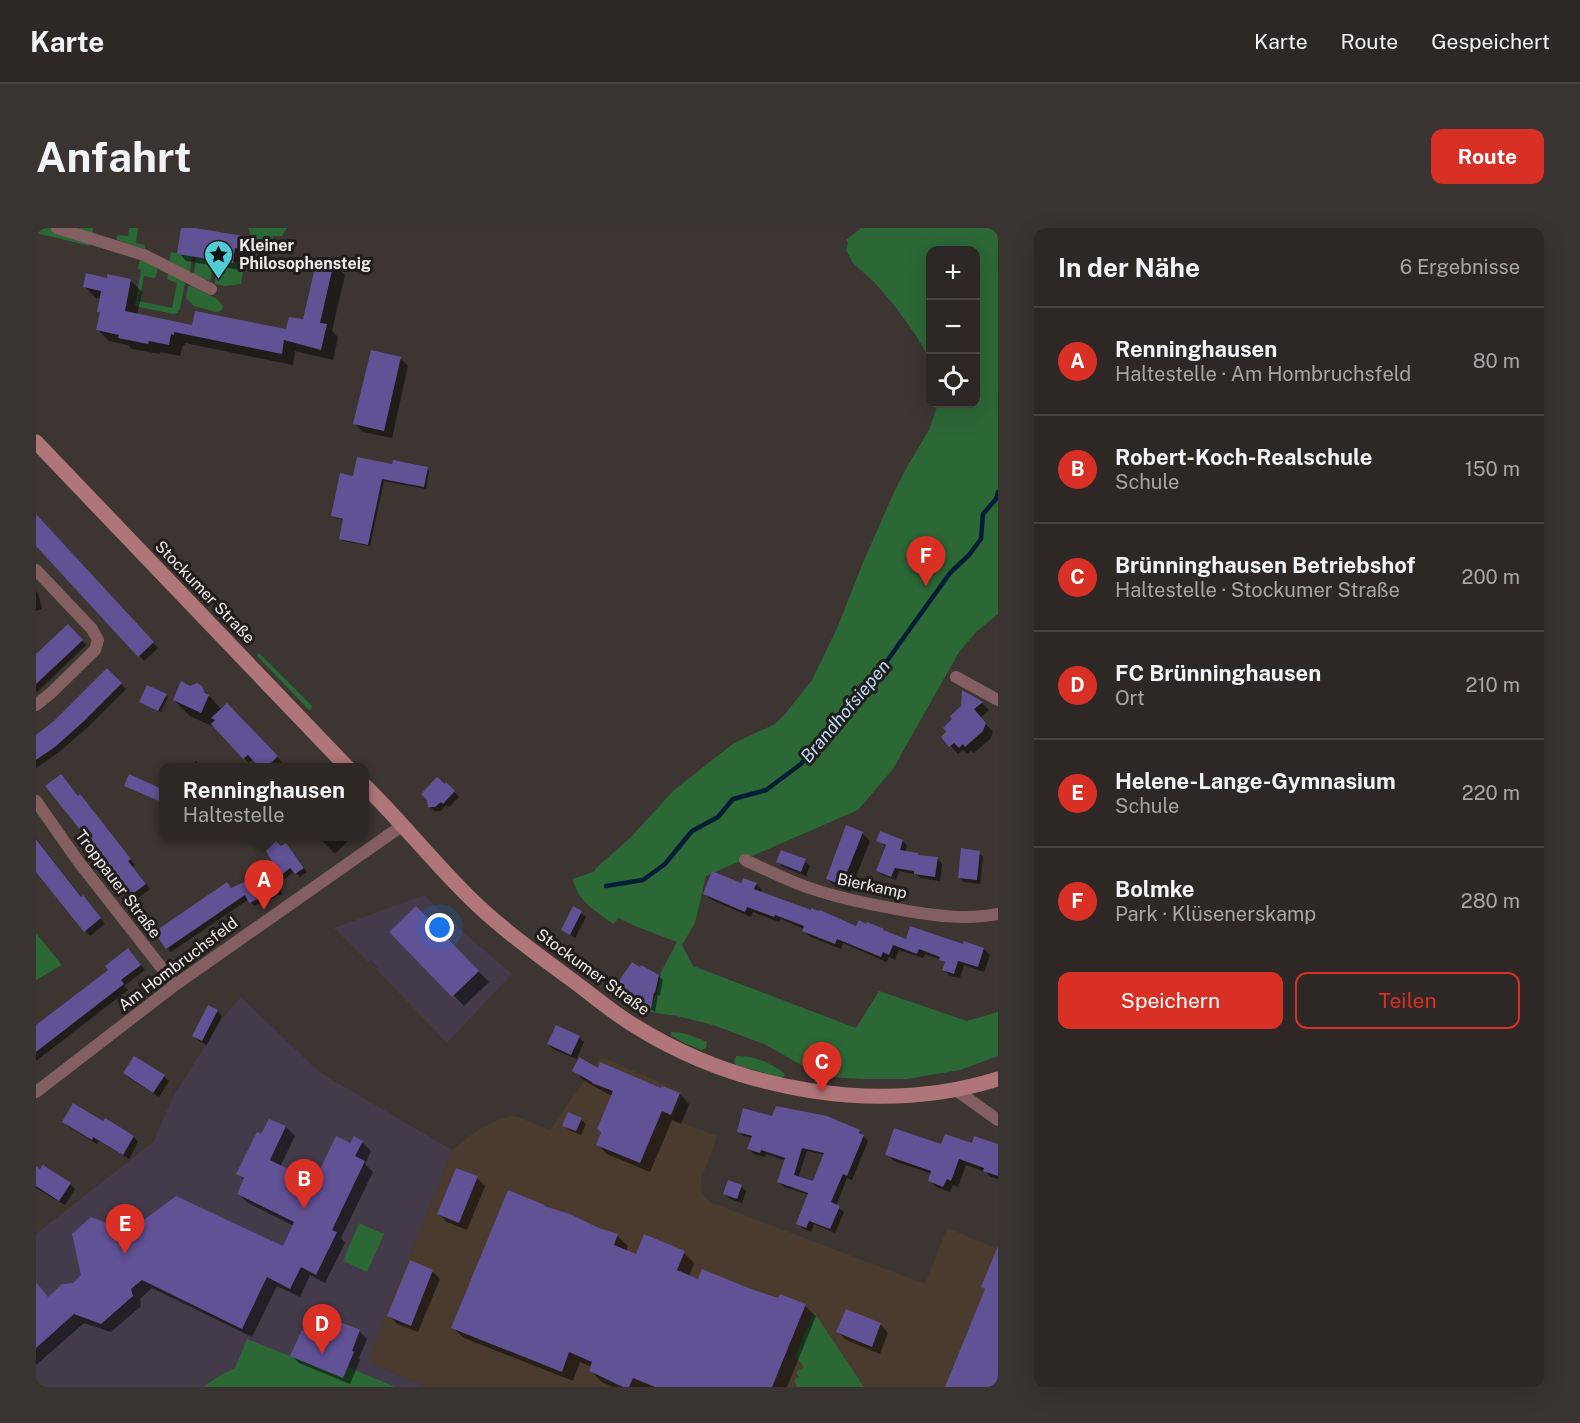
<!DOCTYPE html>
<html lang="de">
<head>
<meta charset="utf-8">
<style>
  body { margin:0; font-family:"Public Sans",sans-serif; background:#393432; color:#f1f3f6 }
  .controls { position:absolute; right:18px; top:18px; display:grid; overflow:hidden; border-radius:12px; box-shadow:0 6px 24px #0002 }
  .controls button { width:54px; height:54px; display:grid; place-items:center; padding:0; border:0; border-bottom:2px solid #484442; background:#2d2825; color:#f1f3f6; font:30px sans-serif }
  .you { position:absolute; left:404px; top:700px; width:21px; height:21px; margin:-15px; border:4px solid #fff; border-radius:50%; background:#1a73e8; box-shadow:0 0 0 9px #1a73e833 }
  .badge { display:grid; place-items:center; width:39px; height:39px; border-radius:50%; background:#d93025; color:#fff; font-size:20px; font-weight:700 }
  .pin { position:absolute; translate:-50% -50px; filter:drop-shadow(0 2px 3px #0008) }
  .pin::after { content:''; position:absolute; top:32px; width:21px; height:18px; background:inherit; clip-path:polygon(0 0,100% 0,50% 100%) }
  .popup { position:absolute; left:123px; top:535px; width:210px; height:78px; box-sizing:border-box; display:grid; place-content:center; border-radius:12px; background:#2d2825; filter:drop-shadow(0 2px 4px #0005); font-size:20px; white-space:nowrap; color:#a7a6a7 }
  .popup b { font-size:22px; color:#f1f3f6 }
  .popup::after { content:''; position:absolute; left:50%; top:100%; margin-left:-12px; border:12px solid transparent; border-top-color:#2d2825 }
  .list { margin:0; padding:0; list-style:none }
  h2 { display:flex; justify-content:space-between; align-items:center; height:78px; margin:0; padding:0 24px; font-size:26px }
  h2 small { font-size:20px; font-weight:400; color:#a7a6a7 }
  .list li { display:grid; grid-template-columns:39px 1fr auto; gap:18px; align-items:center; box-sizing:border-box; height:108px; padding:0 24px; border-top:2px solid #484442 }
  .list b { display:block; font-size:22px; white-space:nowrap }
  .list p { margin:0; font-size:20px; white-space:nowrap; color:#a7a6a7 }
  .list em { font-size:20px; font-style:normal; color:#a7a6a7 }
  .actions { display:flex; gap:12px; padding:18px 24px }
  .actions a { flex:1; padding:14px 0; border:2px solid #d93025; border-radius:12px; text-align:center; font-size:21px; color:#d93025 }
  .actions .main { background:#d93025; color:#fff }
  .icon { flex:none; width:33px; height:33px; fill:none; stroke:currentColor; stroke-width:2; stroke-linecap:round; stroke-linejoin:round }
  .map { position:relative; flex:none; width:962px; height:1159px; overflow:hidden; border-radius:12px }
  header { display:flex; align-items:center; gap:36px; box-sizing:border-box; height:84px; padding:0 30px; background:#2d2825; border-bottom:2px solid #484442 }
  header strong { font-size:28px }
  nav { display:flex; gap:33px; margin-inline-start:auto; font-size:21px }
  .intro { display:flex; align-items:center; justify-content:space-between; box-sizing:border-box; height:144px; padding:0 36px }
  h1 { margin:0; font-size:42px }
  .button { padding:15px 27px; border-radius:12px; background:#d93025; color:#fff; font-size:21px; font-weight:700 }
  main { display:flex; gap:36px; padding:0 36px }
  aside { flex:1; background:#2d2825; border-radius:12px; box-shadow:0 6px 24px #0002 }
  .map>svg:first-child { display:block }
  .industrial { fill:#4a3b2e }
  .education { fill:#433a4a }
  .green { fill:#2c6736 }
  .shadow { fill:#0007; fill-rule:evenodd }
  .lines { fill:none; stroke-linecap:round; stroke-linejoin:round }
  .stream { stroke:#001d38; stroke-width:4.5 }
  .building { fill:#615195; fill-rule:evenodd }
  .street { stroke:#845f61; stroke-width:12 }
  .secondary { stroke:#af7578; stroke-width:15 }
  .labels { text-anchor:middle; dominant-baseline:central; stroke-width:6; stroke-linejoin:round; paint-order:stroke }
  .poi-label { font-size:16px; font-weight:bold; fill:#efeae8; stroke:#201d1c; text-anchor:start }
  .street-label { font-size:16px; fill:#efeae8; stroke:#201d1c }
  .water-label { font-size:18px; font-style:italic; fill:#bddcfc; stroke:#201d1c }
</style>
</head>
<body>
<header>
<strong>Karte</strong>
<nav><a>Karte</a><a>Route</a><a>Gespeichert</a></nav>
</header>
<div class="intro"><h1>Anfahrt</h1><a class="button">Route</a></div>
<main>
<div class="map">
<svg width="962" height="1159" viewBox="0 0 962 1159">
  <rect width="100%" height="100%" fill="#3c3531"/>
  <path class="industrial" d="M565 829 647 864 637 891 681 908 665 952 666 965 674 974 889 1056 911 1000 962 1021V1159H390L337 1136 333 1132V1127L416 922 432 909 442 902 464 891 475 888 482 889 514 902Z"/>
  <path class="education" d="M388 667 412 691 476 746 411 815 340 741 342 739 335 732 332 734 298 700Z
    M205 769 283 844 416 922 333 1129 337 1136 390 1159H0V1006L117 914 139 865 187 790Z"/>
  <path class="green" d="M0 0H57L54 18 0 5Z
    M93 0H102L100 15 109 17V21L81 12V7L92 8Z
    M212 0H251L246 8H237L236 14 216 11Z
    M825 0H962V386L940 404 923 424 857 541 822 582 670 648 659 695 646 717 657 738 820 800 843 763 931 793 962 784V828L924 842 871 851H827L794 849 786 848 776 843 728 816 677 797 641 788 614 784 616 772 621 765 625 744 641 714 599 698 583 690 577 696C560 683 541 673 537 651L559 643V641L594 610 638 562 698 515 739 496 749 486 776 452 802 398 826 337 858 264 872 237 893 202 902 176H939V22H894V131L879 106 858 77 838 54 817 35 810 22 812 15 810 12Z
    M135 24 156 28 154 44 133 33Z
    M160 29 175 31C174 39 178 43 174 53L163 49 158 46Z
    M104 31 122 41 119 50 108 48 103 73 136 80 141 55 131 51 132 45 147 53 149 55 144 81 141 85 137 86 99 78 105 42 102 41Z
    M179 32 208 35 205 56 189 58 179 56 180 37Z
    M152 58H155L181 71 187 78C186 82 185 83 180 84L158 78 150 70Z
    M223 425 276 478 275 482H273L221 428Z
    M0 705 26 737 0 752Z
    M635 804C648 804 660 809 671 814L670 820 666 822 648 815 635 807Z
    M700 828C718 827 734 835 748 845L749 847 747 849H743L700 837 698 834Z
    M323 995 348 1006 331 1044 307 1033Z
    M778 1084 828 1159H761L758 1152 763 1149 760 1144 768 1139 759 1128Z
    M266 1102 318 1124 312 1139 359 1159H167L183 1148 199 1140 211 1111 254 1128Z"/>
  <path class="shadow" d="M147 0 206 9 214 17 212 27 207 26 204 42 150 33 143 25Z
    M297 36 309 47 296 103 302 109 297 132 259 123 257 137 149 115V117H147L144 128 124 124V126L96 121 92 117 73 113 62 102 65 85 63 83 65 71 60 70 49 59 72 51 95 53 106 64 101 87 157 98 251 103 268 93Z
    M364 130 372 138 356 210 327 204 319 196Z
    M358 238 391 240 393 243 390 261 348 253 334 318 307 313 305 310 308 292 299 290 297 288 318 250Z
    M0 288 122 420 108 433 0 315Z
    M0 363 2 365 6 381 0 383Z
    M32 398 50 417 0 465V428Z
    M71 442 90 461 52 499 23 524 0 540V509L20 493Z
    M154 459H165L186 482 191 477 246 534 240 540H226L217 531 213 535 180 500 154 488 138 472Z
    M130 467 132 469 125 484 107 475Z
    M946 475 953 482 944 490 957 504 954 511 938 525 935 523 931 526 927 522 922 526 907 509 912 504 909 500Z
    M160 533 166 540H154Z
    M411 556 423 569 413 579 410 577 405 583H398L393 578V572Z
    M42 569 48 573 99 637 96 639 114 661 100 672 80 644Z
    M826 605 834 613 814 664 799 658 791 651Z
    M222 608H234L245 620H254L271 644 264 649 259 643 242 656 246 666 218 678 213 671 135 724 131 720 196 662 226 648 239 633 233 620Z
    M282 608H317L299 626Z
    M0 610 46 670 52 674 69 696 54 708 0 641Z
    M842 613H867L871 618 869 624 881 626 884 629 902 631 906 636 904 653 884 650 881 647 863 643 860 652 846 647 841 643 851 619Z
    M746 624 769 633 774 638 770 648 747 639 742 634Z
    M943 625 947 629 944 656 928 654 924 650Z
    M720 656 726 662 725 665 821 700 831 698 832 696 871 713 928 718 929 715 948 721 954 727 948 744 928 737 924 750 914 748 908 742 910 736 906 732 889 726 887 730 863 722 859 732 853 729 851 734 807 715 805 721 773 708 768 702V701L745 691 743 694 717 684 715 689 674 671 668 665 706 657Z
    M380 680 453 754 428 778 356 704Z
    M538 680 550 689 539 710 526 701Z
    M97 727 109 742 88 758 92 762 0 833V800Z
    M623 748 627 752 624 768 622 767 619 784 592 766 582 757Z
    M181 783 186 788 171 817 163 813 158 808Z
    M543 809 548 814 541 830 563 842 626 862 627 860 644 866 653 876 645 896 636 892 614 944 571 926 561 916 576 868 547 852 538 842 543 832 517 821 512 816Z
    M88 845 128 849 133 853 123 869 93 850Z
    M737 890 823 903 832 913 816 952 811 950 800 978 808 984 799 1005 778 996 775 1004 766 1000 762 995 773 967 748 959 743 954 750 933 730 926 729 929 718 926 713 921 716 910 707 908 702 903ZM771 923 789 927 777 955 762 950Z
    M545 891 550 896 545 907 533 902 528 897Z
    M69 892 98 909 102 914 93 931 63 913 61 916 33 899 28 894 67 895Z
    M234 892 250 899 259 908 244 939 279 956 315 917 326 914 335 923 329 936 337 944 305 1010 309 1015 289 1055 274 1047 264 1069 241 1058 216 1109 116 1060 104 1071 105 1078 75 1104 48 1095 0 1137V1061L13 1070 38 1057 93 1005 247 1020 258 998 212 975 202 966 209 953 202 946 226 908Z
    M937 917 962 921V951L955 949 950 944 930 937 922 959 917 957 914 964 900 959 894 952 896 946 858 933 851 926 906 918Z
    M0 940 34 956 39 961 29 977 0 960Z
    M441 950 449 958 431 1002 411 994 403 986Z
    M705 958 710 963 706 975 694 971 689 966Z
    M581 1008 592 1018 590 1024 601 1028 648 1025 658 1035 653 1049 743 1072 745 1068 769 1078 780 1088 751 1159H577L566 1154 555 1143 556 1139 544 1134 537 1153 428 1110 417 1100Z
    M396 1043 404 1051 382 1104 361 1096 353 1088Z
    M811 1083 845 1097 852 1105 844 1126 810 1112 802 1104Z
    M300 1094 324 1104 331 1111 323 1130 324 1132 314 1156 263 1135 256 1128 292 1114Z"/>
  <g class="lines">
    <path class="stream" d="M570 658 607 652 629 636 656 603 682 589 697 571 730 562 765 536 806 485 838 451 914 345 933 327 945 311 947 286 960 271 962 264"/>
  </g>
  <path class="building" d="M145 0H159L207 8 205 21 199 20 197 35 141 26Z
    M281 31 298 34 284 95 291 96 285 122 248 112 246 126 138 104V107L135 106 133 117 113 113 112 116 82 110 83 107 60 102 64 84H61L65 63 47 59 50 45 71 50V46L95 51 89 83 156 97 159 83 250 101 253 89 267 91Z
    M335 122 365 129 348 203 317 196Z
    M321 229 356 236 357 232 392 239 388 259 346 251 332 317 303 311 307 291 295 288 304 245 317 248Z
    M0 286 118 414 102 429 0 318Z
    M32 396 47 412 0 456V426Z
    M71 440 86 455 47 494 19 519 0 532V507L19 492Z
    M145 453 154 458 161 455 166 458 169 465 173 467 165 485 137 472Z
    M111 457 131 466 122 483 103 474Z
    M926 462 947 474 938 481 950 495 947 503 929 519 927 516 923 520 918 515 913 519 905 509 910 504 907 500 916 491 914 488 925 478Z
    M191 475 242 528 230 540H224L212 527 207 531 175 496 179 492 175 490Z
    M25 546 42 568 44 566 95 631 92 633 110 656 94 668 76 645 78 644 9 558Z
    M93 546 128 562V575L88 558Z
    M401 549 409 556 410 554 419 563 407 576 405 574 399 579H392L391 572 385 566Z
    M810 597 827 604 806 657 790 651Z
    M844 603 867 612 864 622 882 625V627L902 629 899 649 878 646V643L859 640 855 649 840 643 850 617 840 613Z
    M220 609H236L245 618 250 615 268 640 259 646 254 640 239 652 243 662 213 675 209 667 130 721 118 704 191 654 195 660 224 647 221 639 236 633 229 622 231 620Z
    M0 611 45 669 47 667 65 690 48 704 0 644Z
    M925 620 944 623 941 652 922 650Z
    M745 622 770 631 765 644 740 634Z
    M676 643 705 655 707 650 721 655 718 661 775 682V680L783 683 784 682 820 698 823 692 830 696 831 694 848 701 847 702 870 711 874 698 927 716 928 713 948 720 942 739 922 733 918 746 906 742 909 734 903 732 904 729 883 721 881 726 857 717 853 727 847 724 845 729 801 711 799 716 766 703 768 698 739 687 738 689 711 679 709 684 667 666Z
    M380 678 443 743 416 769 353 704Z
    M537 678 546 683 534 707 525 702Z
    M92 720 105 737 85 752 88 756 0 824V797L72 742 69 738Z
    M596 734 604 739 605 737 623 747 619 765 618 764 615 781 586 762 587 761 580 757Z
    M172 777 182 782 166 813 156 808Z
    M520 797 544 808 535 827 511 816Z
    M98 828 129 847 117 865 87 845Z
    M543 829 562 840 564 834 625 860 626 858 644 865 635 887 626 883 604 935 560 917 565 904 561 901 577 863 556 855V854L536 843Z
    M37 875 67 893 69 890 98 908 87 927 57 909 56 912 26 894Z
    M740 878 791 888 824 902 823 905 828 907 811 948 807 946 795 974 804 978 794 1001 773 993 770 1000 760 996 772 965 741 954 749 930 725 922 724 925 711 921 716 908 701 904 707 880 736 888ZM766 920 788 925 777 953 758 947Z
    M532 884 546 890 540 903 526 898Z
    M233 891 250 898 234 932 278 954 300 908 314 915 318 908 327 913 319 928 329 933 296 1002 301 1004 280 1047 265 1039 254 1061 231 1049 206 1101 106 1052 95 1061 97 1068 65 1096 38 1086 0 1120V1054L12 1069 26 1056 37 1055 45 1047 36 1006 55 989 93 1003 140 968 247 1018 258 994 201 966 208 950 200 946 221 904 225 906Z
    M858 900 905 916 909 906 936 915 938 908 962 916V948L947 943 948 940 923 931 915 953 911 951 907 959 892 953 895 943 849 927Z
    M7 937 35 955 23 973 0 958V938L4 941Z
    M420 940 442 948 423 995 401 986Z
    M692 952 706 957 701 971 687 966Z
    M472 962 509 977 508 978 534 986 563 1000 582 1006 578 1017 600 1026 608 1006 649 1023 641 1042 662 1051 666 1041 715 1061 742 1070 744 1066 770 1076 736 1159H619L597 1150 593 1159H587L553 1143 556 1134 533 1124 526 1144 415 1100Z
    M962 1018V1159H909L949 1061 945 1059Z
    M374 1032 397 1042 375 1098 351 1088Z
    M810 1081 845 1095 836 1119 800 1104Z
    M299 1092 324 1102 316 1123 318 1124 307 1150 254 1128 266 1102 291 1112Z"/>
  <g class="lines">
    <path class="street" d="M21 0 108 27 175 61
      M0 342 56 401 62 412 59 422 15 465 0 477
      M920 449 962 472
      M0 573 42 633 139 757
      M709 632C726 640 743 648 760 655 795 669 833 676 871 683 902 688 931 692 962 686
      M920 862 962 892
      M0 864 139 757 367 597"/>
    <path class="secondary" d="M0 214 312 540
      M328 557C363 591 393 629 427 663 458 695 494 721 529 747 553 764 574 783 599 798 703 863 844 888 962 851"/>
  </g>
  <defs>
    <symbol id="sight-pin" viewBox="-11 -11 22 30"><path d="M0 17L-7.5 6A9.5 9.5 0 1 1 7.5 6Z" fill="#51ccd4" stroke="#201d1c"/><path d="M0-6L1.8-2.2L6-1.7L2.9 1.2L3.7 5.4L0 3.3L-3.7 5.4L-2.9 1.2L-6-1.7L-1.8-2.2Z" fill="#111"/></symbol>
  </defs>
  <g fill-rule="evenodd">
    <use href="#sight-pin" x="166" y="10" width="33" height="45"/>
  </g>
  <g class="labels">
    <g class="poi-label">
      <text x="203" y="17">Kleiner<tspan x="203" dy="18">Philosophensteig</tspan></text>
    </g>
    <g class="street-label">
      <text transform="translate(169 364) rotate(46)">Stockumer Straße</text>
      <text transform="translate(82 656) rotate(53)">Troppauer Straße</text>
      <text transform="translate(836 658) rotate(12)">Bierkamp</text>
      <text transform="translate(142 736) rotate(-37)">Am Hombruchsfeld</text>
      <text transform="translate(557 744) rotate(36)">Stockumer Straße</text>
    </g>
    <g class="water-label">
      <text transform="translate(809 483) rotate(-50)">Brandhofsiepen</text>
    </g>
  </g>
</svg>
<div class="controls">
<button>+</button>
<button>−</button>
<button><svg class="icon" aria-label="locate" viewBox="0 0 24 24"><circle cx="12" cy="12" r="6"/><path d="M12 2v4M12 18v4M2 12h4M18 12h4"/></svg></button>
</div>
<div class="you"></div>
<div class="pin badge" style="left:228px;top:682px">A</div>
<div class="popup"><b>Renninghausen</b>Haltestelle</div>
<div class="pin badge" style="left:268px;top:981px">B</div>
<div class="pin badge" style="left:786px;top:864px">C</div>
<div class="pin badge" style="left:286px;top:1126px">D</div>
<div class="pin badge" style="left:89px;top:1026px">E</div>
<div class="pin badge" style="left:890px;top:358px">F</div>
</div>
<aside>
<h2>In der Nähe<small>6 Ergebnisse</small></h2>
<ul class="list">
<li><span class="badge">A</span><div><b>Renninghausen</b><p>Haltestelle · Am Hombruchsfeld</p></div><em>80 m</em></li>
<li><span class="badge">B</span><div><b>Robert-Koch-Realschule</b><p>Schule</p></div><em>150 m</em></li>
<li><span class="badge">C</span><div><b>Brünninghausen Betriebshof</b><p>Haltestelle · Stockumer Straße</p></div><em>200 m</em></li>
<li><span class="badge">D</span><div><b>FC Brünninghausen</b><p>Ort</p></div><em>210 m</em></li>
<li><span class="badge">E</span><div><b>Helene-Lange-Gymnasium</b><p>Schule</p></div><em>220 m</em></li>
<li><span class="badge">F</span><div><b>Bolmke</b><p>Park · Klüsenerskamp</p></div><em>280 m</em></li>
</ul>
<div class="actions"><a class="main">Speichern</a><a>Teilen</a></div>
</aside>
</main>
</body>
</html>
